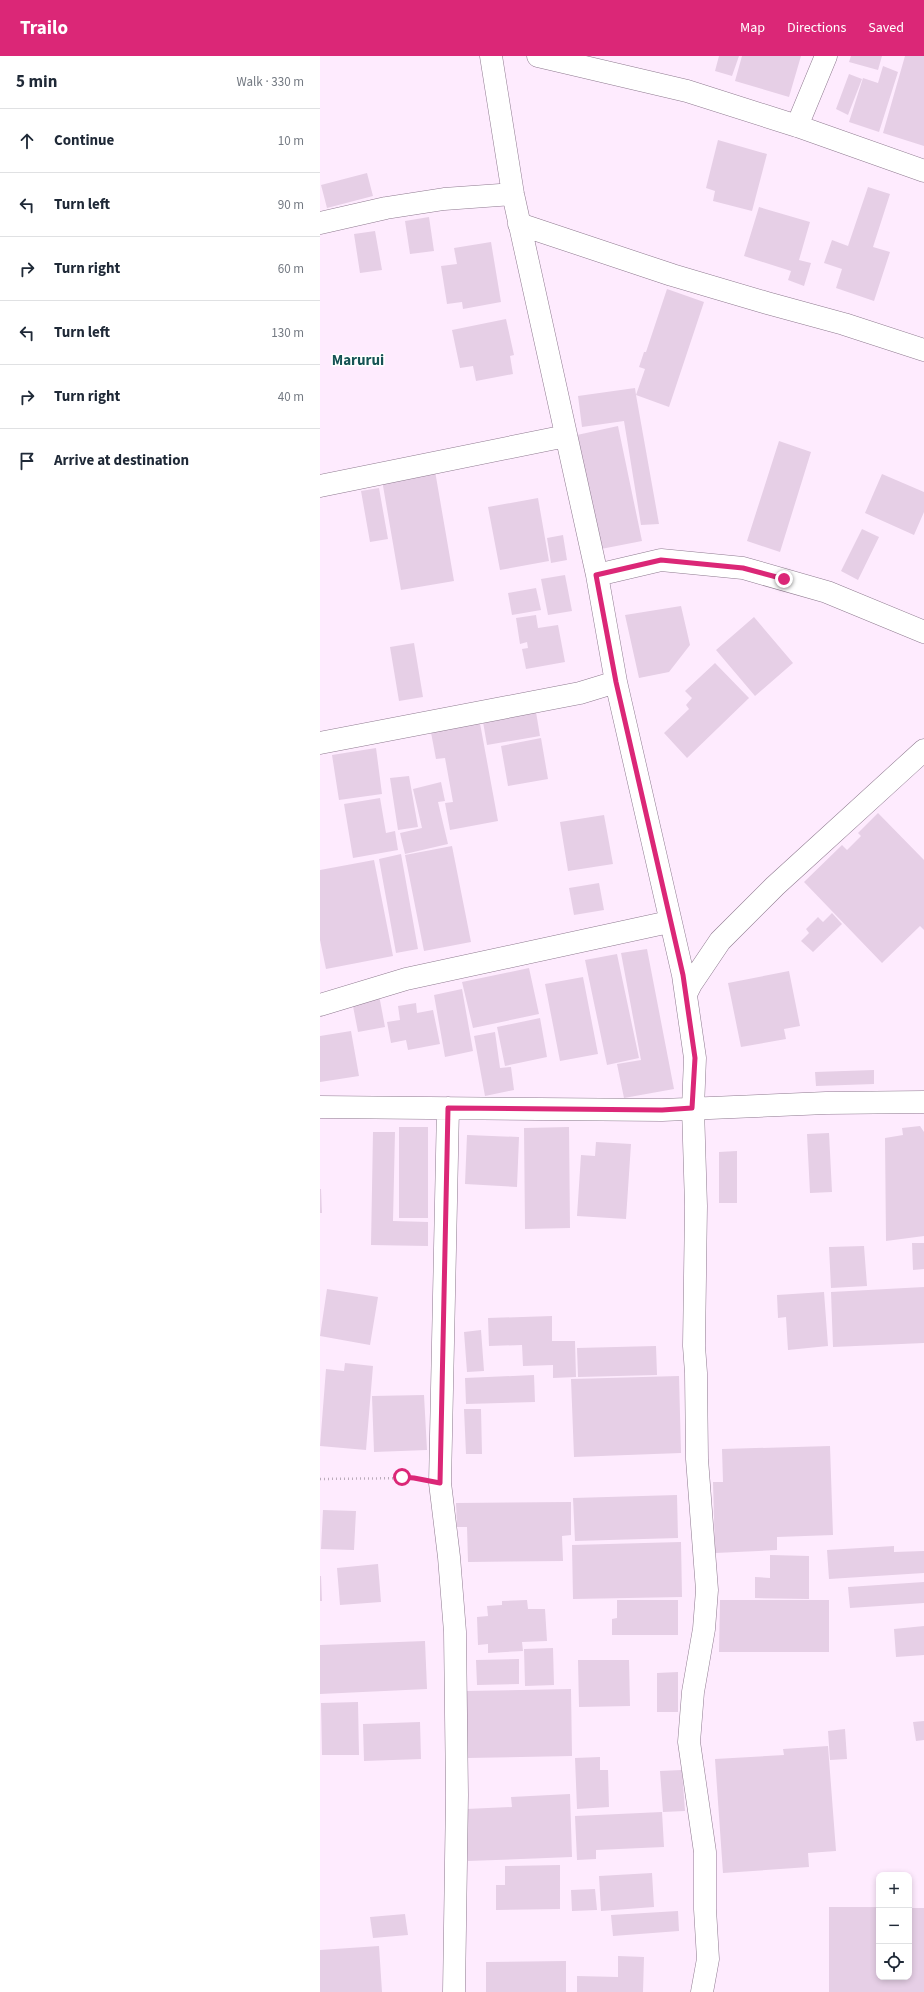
<!DOCTYPE html>
<html lang="en">
<head>
<meta charset="utf-8">
<style>
  body { margin:0; font-family:"Source Sans 3",sans-serif; background:#f2f2f3; color:#1f2937 }
  .controls { position:absolute; right:12px; bottom:12px; display:grid; overflow:hidden; border-radius:8px; box-shadow:0 2px 6px #0003 }
  .controls button { width:36px; height:36px; display:grid; place-items:center; padding:0; border:0; border-bottom:1px solid #e0e1e3; background:#fff; color:#1f2937; font:20px sans-serif }
  .stop { position:absolute; width:12px; height:12px; margin:-9px; border:3px solid #db2777; border-radius:50%; background:#fff }
  .stop.end { background:#db2777; border-color:#fff; box-shadow:0 1px 4px #0008 }
  .list { margin:0; padding:0; list-style:none }
  h2 { display:flex; justify-content:space-between; align-items:center; height:52px; margin:0; padding:0 16px; font-size:17px }
  h2 small { font-size:13px; font-weight:400; color:#747a83 }
  .list li { display:grid; grid-template-columns:26px 1fr auto; gap:12px; align-items:center; box-sizing:border-box; height:64px; padding:0 16px; border-top:1px solid #e0e1e3 }
  .list b { display:block; font-size:15px; white-space:nowrap }
  .list em { font-size:13px; font-style:normal; color:#747a83 }
  .icon { flex:none; width:22px; height:22px; fill:none; stroke:currentColor; stroke-width:2; stroke-linecap:round; stroke-linejoin:round }
  .map { position:relative; flex:none; width:604px; height:1936px; overflow:hidden }
  header { display:flex; align-items:center; gap:24px; box-sizing:border-box; height:56px; padding:0 20px; background:#db2777; color:#fff }
  header strong { font-size:19px }
  nav { display:flex; gap:22px; margin-inline-start:auto; font-size:14px }
  main { display:flex }
  aside { flex:1; background:#fff }
  .map>svg:first-child { display:block }
  .building { fill:#e6cfe6 }
  .lines { fill:none; stroke-linecap:round; stroke-linejoin:round }
  .minor-casing { stroke:#8e7a8f; stroke-width:23 }
  .path { stroke:#bbacbb; stroke-width:2.5; stroke-dasharray:1 3; stroke-linecap:butt }
  .minor { stroke:#fff; stroke-width:22 }
  .route { stroke:#db2777; stroke-width:5 }
  .labels { text-anchor:middle; dominant-baseline:central; stroke-width:3; stroke-linejoin:round; paint-order:stroke }
  .district-label { font-size:15px; font-weight:bold; fill:#165355; stroke:#fff }
</style>
</head>
<body>
<header>
<strong>Trailo</strong>
<nav><a>Map</a><a>Directions</a><a>Saved</a></nav>
</header>
<main>
<aside>
<h2>5 min<small>Walk · 330 m</small></h2>
<ul class="list">
<li><svg class="icon" aria-label="ahead" viewBox="0 0 24 24"><path d="M12 20V5M6 11l6-6 6 6"/></svg><div><b>Continue</b></div><em>10 m</em></li>
<li><svg class="icon" aria-label="left" viewBox="0 0 24 24"><path d="M17 20v-9H6M10 6l-5 5 5 5"/></svg><div><b>Turn left</b></div><em>90 m</em></li>
<li><svg class="icon" aria-label="right" viewBox="0 0 24 24"><path d="M7 20v-9h11M14 6l5 5-5 5"/></svg><div><b>Turn right</b></div><em>60 m</em></li>
<li><svg class="icon" aria-label="left" viewBox="0 0 24 24"><path d="M17 20v-9H6M10 6l-5 5 5 5"/></svg><div><b>Turn left</b></div><em>130 m</em></li>
<li><svg class="icon" aria-label="right" viewBox="0 0 24 24"><path d="M7 20v-9h11M14 6l5 5-5 5"/></svg><div><b>Turn right</b></div><em>40 m</em></li>
<li><svg class="icon" aria-label="arrive" viewBox="0 0 24 24"><path d="M6 21V4h12l-3 4 3 4H6"/></svg><div><b>Arrive at destination</b></div></li>
</ul>
</aside>
<div class="map">
<svg width="604" height="1936" viewBox="0 0 604 1936">
  <rect width="100%" height="100%" fill="#feebfe"/>
  <path class="building" d="M399 0H419L412 20 395 15Z
    M422 0H481L469 41 415 25Z
    M531 0H562L558 14 529 6Z
    M585 0H604V90L563 77Z
    M563 10 578 16 559 76 529 66 543 22 558 27Z
    M529 18 542 23 528 59 516 53Z
    M398 84 447 98 432 155 393 145 395 135 386 132Z
    M47 117 53 140 7 152 1 129Z
    M548 131 570 138 553 191 570 196 554 245 516 232 522 213 504 207 512 184 528 190Z
    M439 151 490 166 479 204 491 207 484 230 468 224 471 215 424 200Z
    M109 161 114 195 90 198 85 165Z
    M55 175 62 214 40 217 34 178Z
    M171 186 181 246 143 253 142 246 127 248 121 210 137 208 134 192Z
    M347 233 384 246 349 351 316 339 339 468 321 469 304 365 262 371 258 340 315 332 316 339 325 313 319 311 324 296H326Z
    M186 263 194 299 190 300 193 318 156 325 153 310 140 312 132 274Z
    M298 370 322 485 281 493 257 379Z
    M459 385 491 396 460 496 427 485Z
    M115 415 134 525 81 534 62 424Z
    M562 418 604 436V456L594 479 545 457Z
    M59 432 68 483 50 486 41 435Z
    M218 442 229 505 180 514 168 451Z
    M542 473 559 481 538 524 521 515Z
    M243 479 247 504 231 507 227 482Z
    M245 519 252 555 228 559 221 523Z
    M216 532 221 554 192 559 188 537Z
    M361 550 370 589 349 616 319 622 305 559Z
    M216 559 218 572 238 569 245 606 206 613 202 593 208 592 207 586 200 588 196 562Z
    M434 561 473 607 435 640 396 594Z
    M94 587 103 641 79 645 70 591Z
    M395 607 429 642 367 702 344 677 369 653 366 649 372 642 365 635Z
    M215 650 220 680 167 689 162 660Z
    M159 662 178 765 130 774 125 747 133 746 125 702 116 703 110 671Z
    M221 682 228 723 188 730 181 690Z
    M56 692 62 738 19 744 12 699Z
    M89 720 98 771 78 774 70 722Z
    M121 726 125 745 118 746 128 788 85 798 80 777 102 772 93 733Z
    M60 742 66 777 75 775 78 794 33 802 24 748Z
    M558 757 604 804V874L600 870 562 907 484 826 522 789 527 794 541 780 538 777Z
    M284 759 293 808 248 815 240 766Z
    M132 790 151 886 104 895 85 799Z
    M81 798 98 893 76 897 59 803Z
    M54 804 73 900 6 913 0 884V814Z
    M279 827 284 854 254 859 249 832Z
    M512 857 522 868 493 896 481 885 489 877 486 873 498 861 503 866Z
    M327 893 354 1033 304 1042 297 1008 321 1004 301 897Z
    M297 898 319 1002 287 1009 265 904Z
    M209 912 219 958 153 972 142 926Z
    M469 915 480 970 464 973 466 983 421 991 408 927Z
    M263 921 278 998 240 1005 225 928Z
    M142 933 153 995 125 1001 114 939Z
    M59 939 65 971 38 976 32 945Z
    M96 947 97 957 113 954 120 988 88 994 86 984 71 987 67 966 80 964 78 950Z
    M220 962 227 1001 185 1010 177 971Z
    M31 975 39 1020 0 1026V980Z
    M175 976 180 1012 191 1011 194 1034 165 1040 154 980Z
    M554 1014V1028L496 1030 495 1016Z
    M600 1070 604 1076V1180L566 1185 565 1082 583 1079 582 1072Z
    M79 1071H108V1162H79Z
    M249 1071 250 1172 205 1173 204 1072Z
    M53 1076H75L73 1165 108 1166V1190L51 1189Z
    M509 1077 512 1136 490 1137 487 1078Z
    M147 1079 199 1081 197 1131 145 1128Z
    M276 1086 311 1088 306 1163 257 1160 261 1099 275 1100Z
    M417 1095V1147H399V1096Z
    M0 1133H1L2 1157H0Z
    M592 1187H604V1213L593 1214Z
    M544 1190 547 1230 511 1232 509 1191Z
    M604 1231V1287L513 1291 511 1236Z
    M7 1233 58 1241 50 1289 0 1280Z
    M504 1236 508 1290 468 1294 466 1261 458 1262 457 1239Z
    M232 1260V1285H255L256 1321 233 1322V1309L203 1310 202 1289 169 1290 168 1262Z
    M161 1274 164 1315 147 1316 144 1276Z
    M336 1290 337 1319 258 1321 257 1292Z
    M25 1307 53 1310 46 1394 0 1390 6 1313 24 1315Z
    M214 1319 215 1346 146 1348 145 1322Z
    M359 1320 361 1397 254 1401 251 1323Z
    M104 1339 107 1394 54 1396 52 1340Z
    M144 1353H161L162 1398H146Z
    M510 1390 513 1479 457 1481V1494L395 1497 393 1426H403L402 1393Z
    M357 1439 358 1482 255 1485 253 1442Z
    M251 1446V1479L242 1480 243 1505 148 1506 147 1471H137L136 1447Z
    M3 1454 36 1455 34 1494 1 1493Z
    M361 1486 362 1541 253 1543 252 1489Z
    M574 1490V1496L604 1495V1517L509 1523 507 1494Z
    M450 1499 489 1500V1543L435 1542V1521L450 1522Z
    M58 1508 61 1546 20 1549 17 1512Z
    M0 1520H1L2 1545H0Z
    M604 1526V1547L530 1552 528 1531Z
    M207 1544 208 1553H225L227 1585 202 1586 203 1595 168 1597V1588L158 1589 157 1561 168 1560 167 1550 182 1549V1545Z
    M297 1544H358V1579H292V1563L297 1562Z
    M400 1544H509V1596H399Z
    M604 1570V1599L576 1601 574 1573Z
    M105 1585 107 1633 0 1638V1589Z
    M233 1592 234 1629 205 1630 204 1593Z
    M199 1603V1628L157 1629 156 1604Z
    M258 1604H309L310 1650 259 1651Z
    M358 1616V1656H337V1617Z
    M251 1633 252 1700 147 1702 145 1635Z
    M38 1646 39 1699H2L1 1647Z
    M604 1665V1684L596 1685 593 1666Z
    M100 1666 101 1703 44 1705 43 1668Z
    M525 1673 527 1703 510 1704 508 1675Z
    M508 1690 516 1795 488 1797 489 1811 403 1817 395 1703 464 1699 463 1693Z
    M280 1701V1714H288L289 1751 257 1753 255 1702Z
    M362 1714 365 1755 343 1756 340 1715Z
    M250 1738 252 1801 148 1805 146 1753 192 1751 191 1741Z
    M342 1756 344 1791 276 1794V1803L257 1804 255 1760Z
    M240 1809V1853L176 1854V1829H185V1810Z
    M332 1817 334 1851 281 1855 279 1820Z
    M275 1833 277 1854 252 1855 251 1834Z
    M509 1851H559V1921H589V1852H604V1936H509Z
    M358 1855 359 1875 293 1880 291 1859Z
    M85 1858 88 1879 53 1882 50 1861Z
    M59 1890 62 1936H0V1894Z
    M298 1900 324 1901 323 1936H257V1920L298 1921Z
    M246 1905V1936H166V1906Z"/>
  <g class="lines">
    <defs>
      <path id="minor" d="M171 0 193 138 277 519 296 626 363 919 375 1002 373 1052 376 1150 374 1290 376 1317 377 1403 387 1534 384 1573 373 1636 369 1686 385 1796V1853L388 1903 382 1936
        M218 0 367 35 477 70 604 115
        M477 70 506 0
        M0 167 66 152 124 143 193 138
        M199 168 352 219 447 247 524 268 604 294
        M0 430 246 380
        M277 519 341 504 423 512 507 536 604 576
        M0 687 260 637 296 626
        M366 938 371 928 400 885 455 830 604 694
        M0 949 86 923 349 866
        M0 1051 342 1054 506 1047 604 1046
        M128 1052 120 1427 129 1501 135 1576 137 1739 134 1936"/>
    </defs>
    <use href="#minor" class="minor-casing"/>
    <path class="path" d="M0 1423 94 1422"/>
    <use href="#minor" class="minor"/>
  </g>
  <g class="lines">
    <path class="route" d="M82 1421 94 1422 120 1427 128 1052 342 1054 372 1052 375 1002 363 919 296 626 276 519 341 504 423 512 464 523"/>
  </g>
  <g class="labels">
    <g class="district-label">
      <text x="38" y="304">Marurui</text>
    </g>
  </g>
</svg>
<div class="controls">
<button>+</button>
<button>−</button>
<button><svg class="icon" aria-label="locate" viewBox="0 0 24 24"><circle cx="12" cy="12" r="6"/><path d="M12 2v4M12 18v4M2 12h4M18 12h4"/></svg></button>
</div>
<div class="stop" style="left:82px;top:1421px"></div>
<div class="stop end" style="left:464px;top:523px"></div>
</div>
</main>
</body>
</html>
